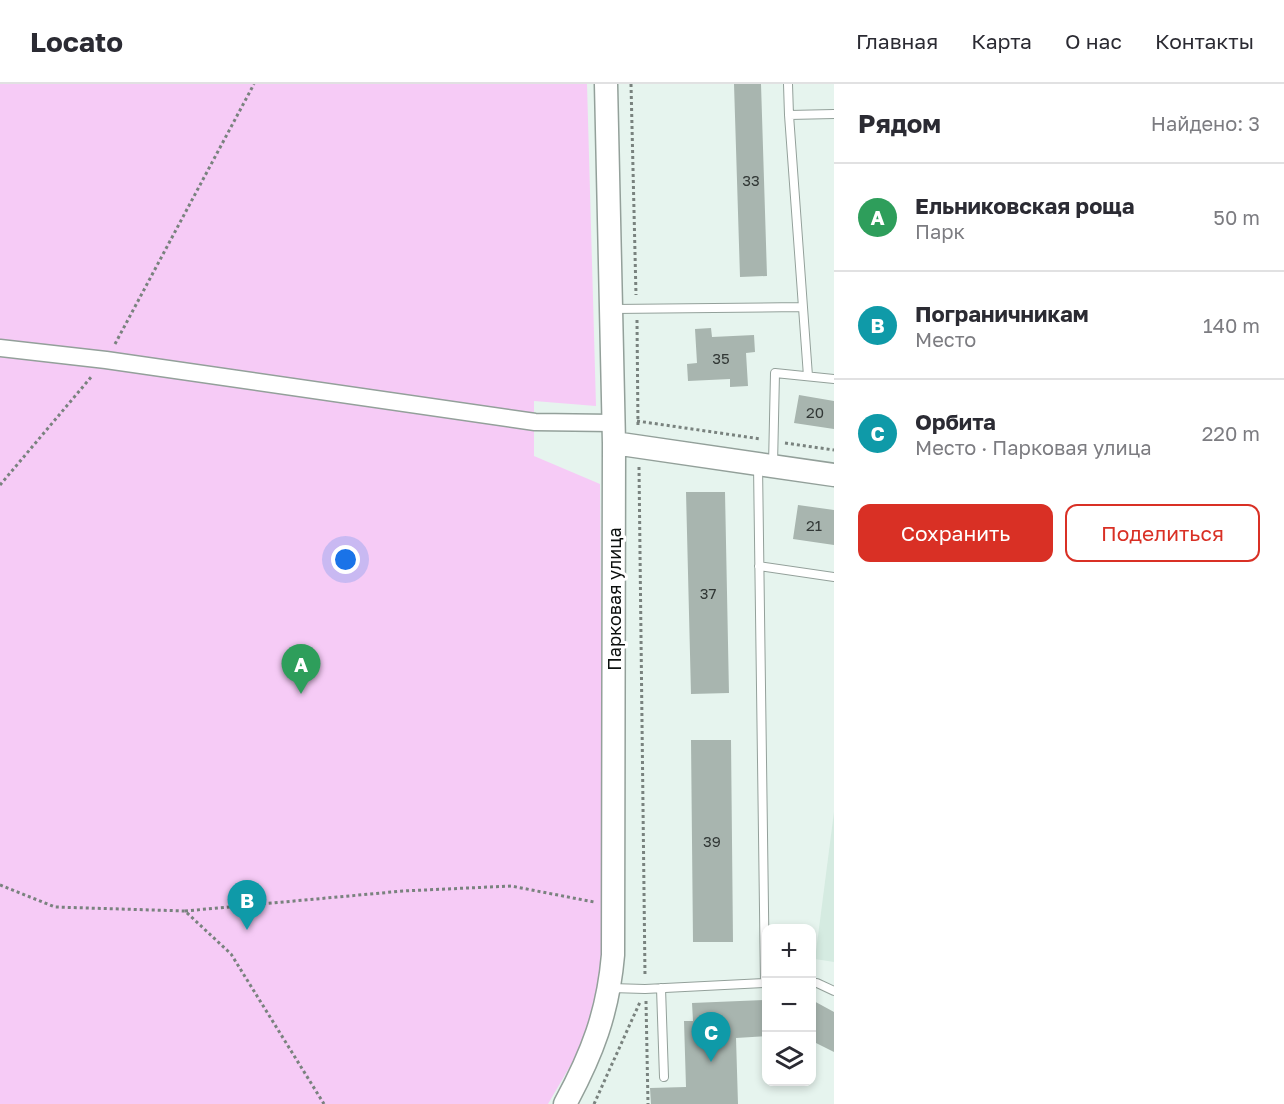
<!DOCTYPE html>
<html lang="ru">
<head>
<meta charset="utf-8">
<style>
  body { margin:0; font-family:"Golos Text",sans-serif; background:#f2f2f3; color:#2b2b33 }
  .controls { position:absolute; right:18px; bottom:18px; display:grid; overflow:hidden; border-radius:12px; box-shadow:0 3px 9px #0003 }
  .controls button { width:54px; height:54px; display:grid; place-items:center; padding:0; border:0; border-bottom:2px solid #e1e1e2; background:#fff; color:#2b2b33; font:30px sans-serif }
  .you { position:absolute; left:346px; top:476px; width:21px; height:21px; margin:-15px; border:4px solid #fff; border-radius:50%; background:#1a73e8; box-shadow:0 0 0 9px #1a73e833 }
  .badge { display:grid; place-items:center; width:39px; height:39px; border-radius:50%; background:#d93025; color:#fff; font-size:20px; font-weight:700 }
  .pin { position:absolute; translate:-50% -50px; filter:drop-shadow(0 2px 3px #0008) }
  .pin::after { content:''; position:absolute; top:32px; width:21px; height:18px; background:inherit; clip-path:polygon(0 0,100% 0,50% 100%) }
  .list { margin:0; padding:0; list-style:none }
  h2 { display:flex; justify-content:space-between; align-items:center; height:78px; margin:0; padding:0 24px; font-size:26px }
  h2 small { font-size:20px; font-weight:400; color:#7c7c81 }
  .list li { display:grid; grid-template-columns:39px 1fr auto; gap:18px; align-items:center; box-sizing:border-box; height:108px; padding:0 24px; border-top:2px solid #e1e1e2 }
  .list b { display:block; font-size:22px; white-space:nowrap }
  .list p { margin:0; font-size:20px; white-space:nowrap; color:#7c7c81 }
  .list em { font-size:20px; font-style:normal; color:#7c7c81 }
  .actions { display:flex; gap:12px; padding:18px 24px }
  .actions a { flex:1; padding:14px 0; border:2px solid #d93025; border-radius:12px; text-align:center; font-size:21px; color:#d93025 }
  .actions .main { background:#d93025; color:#fff }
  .icon { flex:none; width:33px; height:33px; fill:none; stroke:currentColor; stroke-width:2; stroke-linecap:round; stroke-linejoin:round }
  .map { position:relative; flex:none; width:834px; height:1020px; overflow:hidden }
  header { display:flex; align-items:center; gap:36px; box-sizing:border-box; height:84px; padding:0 30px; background:#fff; border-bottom:2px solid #e1e1e2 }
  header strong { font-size:28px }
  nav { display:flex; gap:33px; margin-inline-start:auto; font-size:21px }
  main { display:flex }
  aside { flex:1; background:#fff }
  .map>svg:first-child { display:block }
  .built { fill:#d5ebe1 }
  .green { fill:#f6cbf6 }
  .building { fill:#a8b5af }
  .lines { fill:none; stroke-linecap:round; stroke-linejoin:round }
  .lane-casing { stroke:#93a09a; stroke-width:10 }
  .street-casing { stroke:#93a09a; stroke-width:19 }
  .secondary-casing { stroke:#93a09a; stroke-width:25 }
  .path { stroke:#79827e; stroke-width:3; stroke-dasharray:3 3; stroke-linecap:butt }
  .lane { stroke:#fff; stroke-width:8 }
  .street { stroke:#fff; stroke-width:16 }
  .secondary { stroke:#fff; stroke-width:22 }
  .labels { text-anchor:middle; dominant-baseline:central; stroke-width:6; stroke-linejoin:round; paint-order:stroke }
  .number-label { font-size:15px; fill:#323836 }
  .street-label { font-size:18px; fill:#0b0f0d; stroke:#fff }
</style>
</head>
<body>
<header>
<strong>Locato</strong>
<nav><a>Главная</a><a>Карта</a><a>О нас</a><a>Контакты</a></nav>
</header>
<main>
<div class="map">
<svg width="834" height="1020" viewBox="0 0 834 1020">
  <rect width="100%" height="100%" fill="#e6f4ee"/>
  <path class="built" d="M834 728V878L815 875Z"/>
  <path class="green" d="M0 0H587L596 322 534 317V372L600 400 603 820 606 882 580 965 548 1020H0Z"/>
  <path class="building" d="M734 0H761L767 192 740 193Z
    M711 244 712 253 754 251 755 268 746 269 748 302 730 303V295L688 297 687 280 697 279 695 245Z
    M799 311 834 317V345L794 339Z
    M686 408H725L729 609 691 610Z
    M798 421 834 426V461L793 455Z
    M691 656H731L733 858H693Z
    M766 916V952L736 954 738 1020H651L650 1004 686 1003 684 937H693L692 919Z
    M812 916 834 928V968L812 957Z"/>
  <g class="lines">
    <defs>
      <path id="lane" d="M788 0 789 31
        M613 225 801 223
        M808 292 789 31 834 30
        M758 381 765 899
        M773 381 775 289 834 295
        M759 482 834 493
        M812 899H817L834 907
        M611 904 645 905 766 899
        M661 904 664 993"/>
      <path id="street" d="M0 264 106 276 535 338 613 339"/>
      <path id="secondary" d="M614 359 834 391
        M565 1020C592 970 608 929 613 871L614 359 606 0"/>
    </defs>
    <use href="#lane" class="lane-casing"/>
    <use href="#street" class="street-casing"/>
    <use href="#secondary" class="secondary-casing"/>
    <path class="path" d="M631 0 636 211
      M637 236 638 343
      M115 260 254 0
      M637 337 761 355
      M785 359 834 366
      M639 383 645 892
      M0 401 92 292
      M0 801 55 823 185 827 231 870 324 1020
      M185 827 403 807 511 802 594 818
      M646 917 648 1020
      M594 1020 640 918"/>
    <use href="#lane" class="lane"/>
    <use href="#street" class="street"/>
    <use href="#secondary" class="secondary"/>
  </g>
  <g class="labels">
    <g class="number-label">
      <text x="751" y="96">33</text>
      <text x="721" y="274">35</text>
      <text x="815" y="328">20</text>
      <text x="814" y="441">21</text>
      <text x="708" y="509">37</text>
      <text x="712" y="757">39</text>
    </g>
    <g class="street-label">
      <text transform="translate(614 515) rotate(-90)">Парковая улица</text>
    </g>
  </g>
</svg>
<div class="controls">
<button>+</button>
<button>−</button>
<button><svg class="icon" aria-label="layers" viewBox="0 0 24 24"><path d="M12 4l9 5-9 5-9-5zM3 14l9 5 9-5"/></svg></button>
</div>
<div class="you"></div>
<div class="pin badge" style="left:301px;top:610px;background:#2e9e5b">A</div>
<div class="pin badge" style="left:247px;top:846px;background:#0f9aa8">B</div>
<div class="pin badge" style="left:711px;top:978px;background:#0f9aa8">C</div>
</div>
<aside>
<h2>Рядом<small>Найдено: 3</small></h2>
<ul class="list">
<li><span class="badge" style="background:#2e9e5b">A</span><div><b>Ельниковская роща</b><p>Парк</p></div><em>50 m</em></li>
<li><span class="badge" style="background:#0f9aa8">B</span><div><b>Пограничникам</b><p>Место</p></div><em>140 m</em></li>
<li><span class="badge" style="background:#0f9aa8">C</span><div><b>Орбита</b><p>Место · Парковая улица</p></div><em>220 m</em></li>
</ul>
<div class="actions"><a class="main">Сохранить</a><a>Поделиться</a></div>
</aside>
</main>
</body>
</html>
